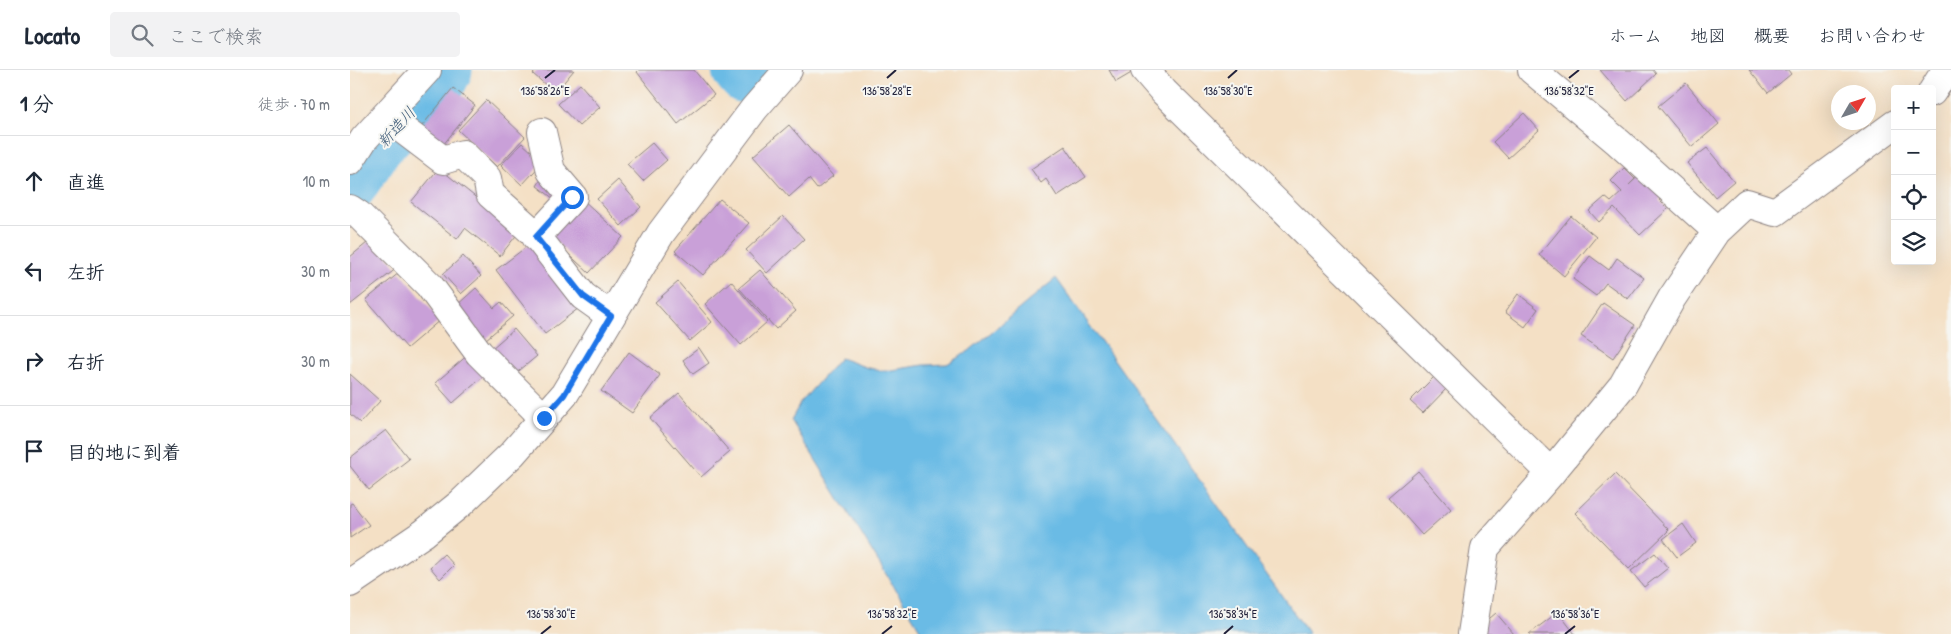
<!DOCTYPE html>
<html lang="ja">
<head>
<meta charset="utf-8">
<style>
  body { margin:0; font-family:"Patrick Hand","Klee One",sans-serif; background:#f2f2f3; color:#1f2937 }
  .controls { position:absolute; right:15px; top:15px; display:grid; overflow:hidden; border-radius:5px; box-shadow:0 5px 20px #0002 }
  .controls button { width:45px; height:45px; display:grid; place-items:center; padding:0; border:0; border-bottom:1px solid #e0e1e3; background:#fff; color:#1f2937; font:25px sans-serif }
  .compass { position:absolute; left:1481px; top:15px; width:45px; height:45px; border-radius:50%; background:#fff; box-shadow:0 5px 20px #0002; rotate:51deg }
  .stop { position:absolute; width:15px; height:15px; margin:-11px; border:4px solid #1a73e8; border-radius:50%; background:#fff }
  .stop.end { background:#1a73e8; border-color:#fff; box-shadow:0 1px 5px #0008 }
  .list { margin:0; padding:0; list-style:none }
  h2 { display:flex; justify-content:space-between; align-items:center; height:65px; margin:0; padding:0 20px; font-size:21px }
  h2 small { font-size:16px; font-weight:400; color:#747a83 }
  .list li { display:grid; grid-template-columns:32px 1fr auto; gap:15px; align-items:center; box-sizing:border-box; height:90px; padding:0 20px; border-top:1px solid #e0e1e3 }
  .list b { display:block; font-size:19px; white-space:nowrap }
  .list em { font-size:16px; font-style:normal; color:#747a83 }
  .icon { flex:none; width:28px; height:28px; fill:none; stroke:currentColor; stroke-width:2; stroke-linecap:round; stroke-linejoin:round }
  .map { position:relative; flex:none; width:1601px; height:564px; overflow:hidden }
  header { display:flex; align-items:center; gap:30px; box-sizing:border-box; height:70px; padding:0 25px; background:#fff; border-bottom:1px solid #e0e1e3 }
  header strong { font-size:24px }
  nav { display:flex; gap:28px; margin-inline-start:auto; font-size:18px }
  .search { width:350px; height:45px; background:#f2f2f3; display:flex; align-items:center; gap:12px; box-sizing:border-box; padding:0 18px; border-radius:5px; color:#747a83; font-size:19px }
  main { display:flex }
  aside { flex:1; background:#fff }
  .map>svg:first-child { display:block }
  .water { fill:#6abbe5; stroke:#466e90 }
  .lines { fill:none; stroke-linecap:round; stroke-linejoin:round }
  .river { stroke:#6abbe5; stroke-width:51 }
  .building { fill:#c9a0d8 }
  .minor-casing { stroke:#8b8180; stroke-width:30 }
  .secondary-casing { stroke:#8b8180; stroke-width:30 }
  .minor { stroke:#fff; stroke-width:28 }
  .secondary { stroke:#fff; stroke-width:28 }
  .route { stroke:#1a73e8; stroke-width:6 }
  .ticks { fill:none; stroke:#22223b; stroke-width:2 }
  .labels { text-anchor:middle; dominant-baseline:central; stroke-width:4; stroke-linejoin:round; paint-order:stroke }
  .water-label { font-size:16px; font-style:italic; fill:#3b5876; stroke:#f6f6f2 }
  .ticks-label { font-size:12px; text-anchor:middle; fill:#22223b; stroke:#f6f6f2; stroke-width:4; stroke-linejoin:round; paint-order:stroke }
</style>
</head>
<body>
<header>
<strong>Locato</strong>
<div class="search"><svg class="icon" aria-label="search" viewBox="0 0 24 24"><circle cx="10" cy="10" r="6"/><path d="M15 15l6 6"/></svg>ここで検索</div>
<nav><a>ホーム</a><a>地図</a><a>概要</a><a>お問い合わせ</a></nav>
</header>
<main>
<aside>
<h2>1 分<small>徒歩 · 70 m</small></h2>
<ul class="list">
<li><svg class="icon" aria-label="ahead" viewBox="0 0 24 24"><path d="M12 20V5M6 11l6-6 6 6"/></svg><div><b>直進</b></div><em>10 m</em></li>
<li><svg class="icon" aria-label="left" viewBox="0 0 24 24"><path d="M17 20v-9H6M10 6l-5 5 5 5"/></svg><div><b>左折</b></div><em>30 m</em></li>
<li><svg class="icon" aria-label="right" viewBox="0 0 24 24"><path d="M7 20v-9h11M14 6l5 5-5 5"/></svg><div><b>右折</b></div><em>30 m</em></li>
<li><svg class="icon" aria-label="arrive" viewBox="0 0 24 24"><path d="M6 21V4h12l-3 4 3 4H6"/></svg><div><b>目的地に到着</b></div></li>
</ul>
</aside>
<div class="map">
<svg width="1601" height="564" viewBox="0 0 1601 564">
  <rect width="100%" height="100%" fill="#f6f6f2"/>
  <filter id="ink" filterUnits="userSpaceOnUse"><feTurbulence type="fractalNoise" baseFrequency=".02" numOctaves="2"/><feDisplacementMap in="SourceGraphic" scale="10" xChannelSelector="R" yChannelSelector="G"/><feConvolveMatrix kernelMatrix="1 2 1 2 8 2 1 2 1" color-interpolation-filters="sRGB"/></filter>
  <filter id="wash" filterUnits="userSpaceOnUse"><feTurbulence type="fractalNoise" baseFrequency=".0096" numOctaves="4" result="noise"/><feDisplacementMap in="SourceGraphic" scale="20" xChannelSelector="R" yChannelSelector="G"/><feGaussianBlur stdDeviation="1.12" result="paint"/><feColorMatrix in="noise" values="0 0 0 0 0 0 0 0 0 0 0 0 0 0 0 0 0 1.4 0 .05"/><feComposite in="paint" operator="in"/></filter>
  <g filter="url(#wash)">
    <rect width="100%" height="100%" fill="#f4e0c5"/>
    <path class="water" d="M706 208 959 564H573L441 350 451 332 490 288 518 298 535 301 574 295 597 294 619 281Z"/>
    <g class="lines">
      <path class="river" d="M387 0 394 8
        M0 118 29 75 92 10 97 0"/>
    </g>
    <g id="blocks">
      <path class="building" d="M187 0H224L205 23 183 4Z
        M289 0H344L364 25 328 54 287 2Z
        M759 0H782L783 2 766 12Z
        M1250 0H1303L1306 4 1277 31Z
        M1399 0H1438L1441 4 1418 23Z
        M1336 13 1369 54 1342 77 1308 36Z
        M230 14 250 37 229 56 208 34Z
        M103 18 125 35 93 75 71 57Z
        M136 30 175 67 147 97 108 60Z
        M1174 43 1189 60 1158 88 1143 72Z
        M439 55 483 106 467 119 459 109 439 127 403 86Z
        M172 73 193 92 172 115 151 95Z
        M302 73 317 90 293 111 277 94Z
        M715 76 736 107 707 126 696 109 691 113 681 99Z
        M1357 78 1384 111 1365 127 1337 93Z
        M89 98 169 162 150 186 115 158 107 169 61 132Z
        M1274 98 1285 109 1279 115 1297 98 1319 121 1309 130 1318 139 1290 165 1264 138 1249 152 1239 141 1255 127 1261 132 1272 122 1261 111Z
        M192 108 210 121 204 129 187 116Z
        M268 110 291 137 271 156 247 129Z
        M231 128 273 167 239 203 197 164Z
        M370 129 399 153 353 205 325 181Z
        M433 146 454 169 417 203 396 180Z
        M1221 146 1246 167 1214 206 1189 185Z
        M23 168 47 198 0 235V187Z
        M180 174 229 238 195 264 146 200Z
        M113 186 131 206 111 224 93 204Z
        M1240 186 1259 200 1267 188 1294 208 1278 229 1256 213 1246 226 1223 209Z
        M410 200 446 241 426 259 389 218Z
        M50 202 90 250 57 278 16 230Z
        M381 211 417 252 391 275 355 234Z
        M328 212 362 252 340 271 305 232Z
        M126 218 144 238 151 232 163 246 135 270 106 236Z
        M1168 224 1188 239 1175 257 1155 242Z
        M1253 233 1285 255 1263 288 1231 266Z
        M164 259 187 286 164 305 141 279Z
        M349 278 359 293 343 304 333 290Z
        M279 282 310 305 282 343 251 321Z
        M119 284 136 304 103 333 85 313Z
        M0 304 30 331 10 353 0 344Z
        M1085 306 1097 318 1073 343 1060 331Z
        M329 323 380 382 351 407 300 348Z
        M36 360 59 389 19 420 0 396V388Z
        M1068 401 1101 439 1072 465 1038 427Z
        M1265 404 1319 460 1279 499 1225 443Z
        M2 433 19 455 0 468V434Z
        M1333 454 1346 473 1327 487 1313 469Z
        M1305 483 1318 498 1294 517 1281 501Z
        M94 484 104 495 90 509 80 497Z
        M1208 542 1225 564H1179Z
        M1146 543 1164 564H1131L1127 559Z"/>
    </g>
  </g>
  <g filter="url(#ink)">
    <use href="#blocks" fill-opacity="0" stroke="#8b8180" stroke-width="1"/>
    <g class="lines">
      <defs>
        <path id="minor" d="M795 0 814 22 1201 403
          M1182 0 1268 72 1367 161
          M1582 22 1596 0
          M35 46 93 90 113 84 137 108 140 124 185 164 233 226 261 246
          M0 91 14 69 77 0
          M0 139 9 145 79 215 129 283 194 348
          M186 167 223 127 201 101 192 62
          M1122 564 1135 478 1201 403 1273 315 1322 228 1367 161 1397 133 1425 142 1545 54"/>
        <path id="secondary" d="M0 513 74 463 111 433 162 384 214 325 311 163 404 39 438 0"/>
      </defs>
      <use href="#minor" class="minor-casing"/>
      <use href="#secondary" class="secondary-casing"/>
      <use href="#minor" class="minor"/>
      <use href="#secondary" class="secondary"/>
    </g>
  </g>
  <g class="lines" filter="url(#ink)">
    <path class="route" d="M194 348 214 325 261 246 233 226 186 167 222 127"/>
  </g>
  <path class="ticks" d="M195 8 205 0M537 8 546 0M878 8 887 0M1219 8 1229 0M191 564 201 556M532 564 542 556M874 564 883 556M1215 564 1225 556"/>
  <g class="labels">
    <g class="water-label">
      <text transform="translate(46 57) rotate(-48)">新造川</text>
    </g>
  </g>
  <g class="ticks-label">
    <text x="195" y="25">136°58'26"E</text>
    <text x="537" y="25">136°58'28"E</text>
    <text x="878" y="25">136°58'30"E</text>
    <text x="1219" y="25">136°58'32"E</text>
    <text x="201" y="548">136°58'30"E</text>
    <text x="542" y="548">136°58'32"E</text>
    <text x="883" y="548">136°58'34"E</text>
    <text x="1225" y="548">136°58'36"E</text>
  </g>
</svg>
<div class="controls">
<button>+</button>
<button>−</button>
<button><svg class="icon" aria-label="locate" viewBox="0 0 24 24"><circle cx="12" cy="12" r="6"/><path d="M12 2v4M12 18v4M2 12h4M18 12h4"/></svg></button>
<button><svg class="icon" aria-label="layers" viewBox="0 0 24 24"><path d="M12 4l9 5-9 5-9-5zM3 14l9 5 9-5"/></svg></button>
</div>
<svg class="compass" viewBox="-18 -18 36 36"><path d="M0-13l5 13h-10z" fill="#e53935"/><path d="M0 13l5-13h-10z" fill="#747a83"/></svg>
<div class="stop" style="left:222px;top:127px"></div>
<div class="stop end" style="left:194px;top:348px"></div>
</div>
</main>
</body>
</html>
